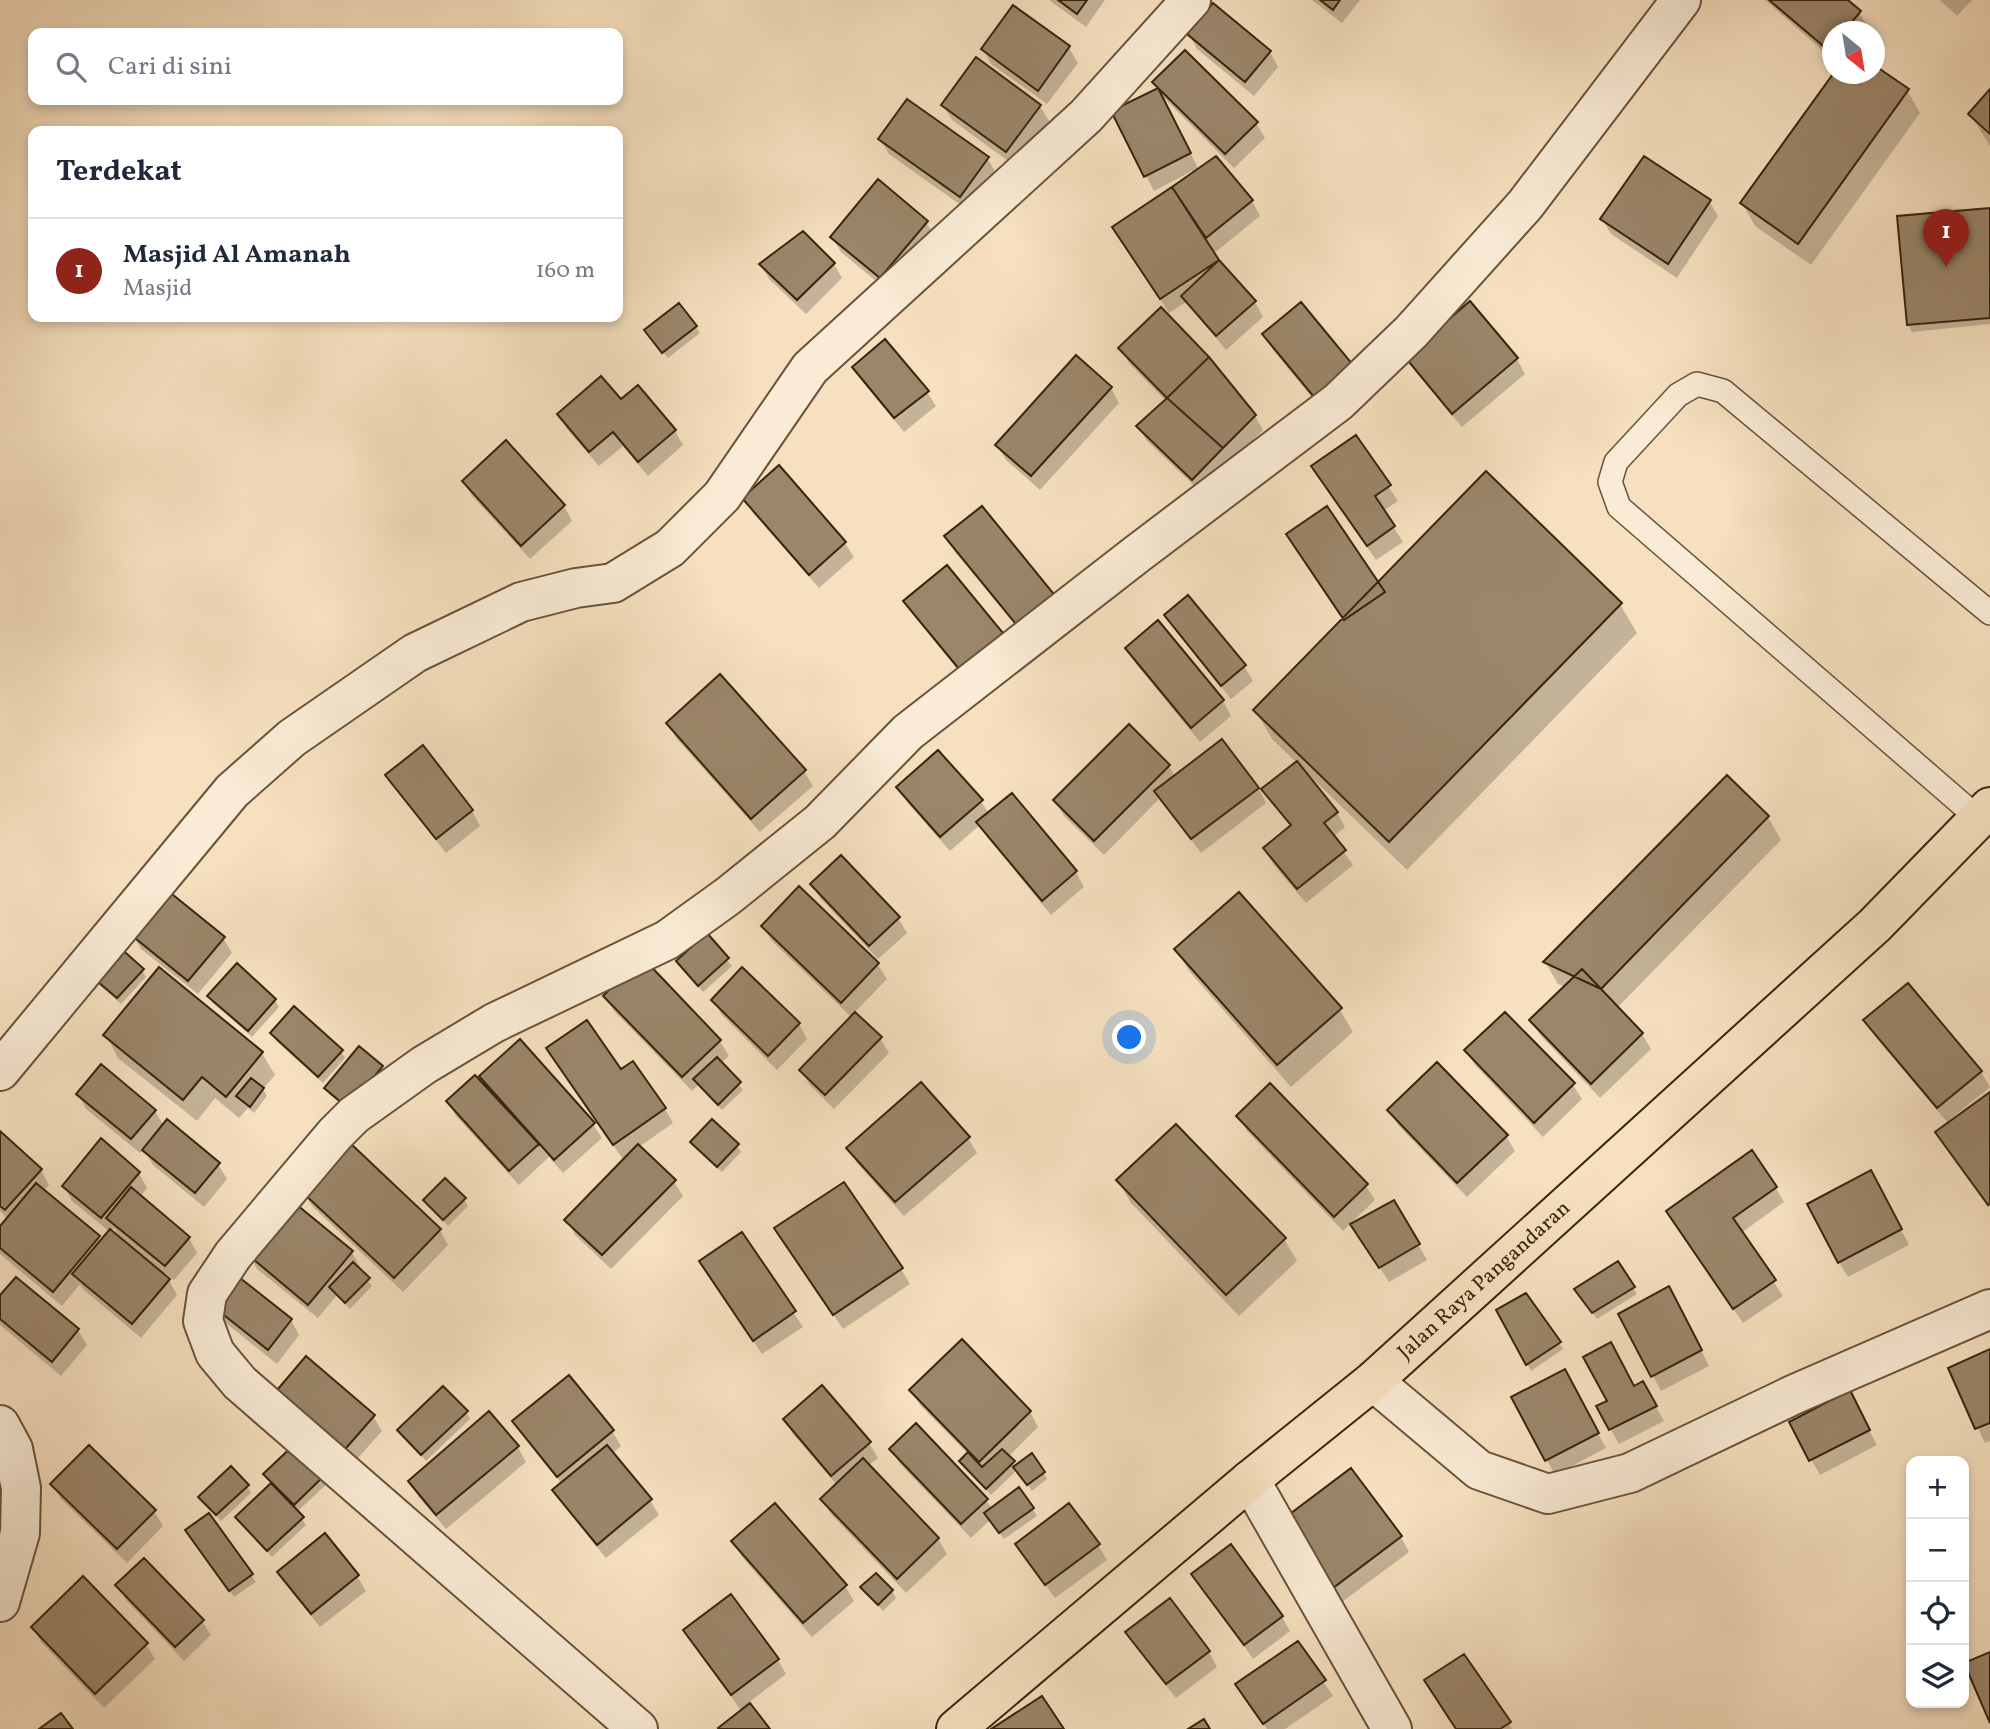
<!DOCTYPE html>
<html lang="id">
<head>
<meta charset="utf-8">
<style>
  body { margin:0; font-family:Vollkorn,serif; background:#f6f6f7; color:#1f2937 }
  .controls { position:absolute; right:21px; bottom:21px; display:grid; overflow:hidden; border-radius:14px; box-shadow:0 4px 10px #0003 }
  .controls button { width:63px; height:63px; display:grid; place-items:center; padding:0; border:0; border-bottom:2px solid #e0e1e3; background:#fff; color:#1f2937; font:35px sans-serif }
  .compass { position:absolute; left:1822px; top:21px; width:63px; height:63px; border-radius:50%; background:#fff; box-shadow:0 4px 10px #0003; rotate:150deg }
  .you { position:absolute; left:1130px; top:1038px; width:24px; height:24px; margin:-18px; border:5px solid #fff; border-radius:50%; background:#1a73e8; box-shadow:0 0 0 10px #1a73e833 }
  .badge { display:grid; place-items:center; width:46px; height:46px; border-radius:50%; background:#8f2418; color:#fff; font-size:23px; font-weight:700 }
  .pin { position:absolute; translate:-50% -58px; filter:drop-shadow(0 2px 4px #0008) }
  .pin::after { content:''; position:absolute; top:37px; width:24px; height:21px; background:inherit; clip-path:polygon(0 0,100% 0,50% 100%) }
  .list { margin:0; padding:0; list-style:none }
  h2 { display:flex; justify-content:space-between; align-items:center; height:91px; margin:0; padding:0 28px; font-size:30px }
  h2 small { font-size:23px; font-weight:400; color:#747a83 }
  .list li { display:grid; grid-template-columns:46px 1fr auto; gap:21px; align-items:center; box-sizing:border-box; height:105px; padding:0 28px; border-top:2px solid #e0e1e3 }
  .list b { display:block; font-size:26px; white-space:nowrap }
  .list p { margin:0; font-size:23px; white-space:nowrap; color:#747a83 }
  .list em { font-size:23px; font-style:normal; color:#747a83 }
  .icon { flex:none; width:38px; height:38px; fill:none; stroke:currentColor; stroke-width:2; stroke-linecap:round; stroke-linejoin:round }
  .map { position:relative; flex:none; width:1990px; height:1729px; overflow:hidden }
  .search { position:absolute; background:#fff; box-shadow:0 4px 10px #0003; left:28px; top:28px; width:595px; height:77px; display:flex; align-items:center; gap:18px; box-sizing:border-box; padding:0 24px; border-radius:14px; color:#747a83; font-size:26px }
  .panel { position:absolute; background:#fff; box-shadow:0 4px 10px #0003; left:28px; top:126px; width:595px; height:196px; border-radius:14px }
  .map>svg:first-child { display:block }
  .shadow { fill:#0003; fill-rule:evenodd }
  .building { fill:#9b866a; stroke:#38240e; stroke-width:2 }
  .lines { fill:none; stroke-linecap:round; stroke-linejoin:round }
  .service-casing { stroke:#68533a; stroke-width:26 }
  .minor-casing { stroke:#68533a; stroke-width:42 }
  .trunk-casing { stroke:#38240e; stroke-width:42 }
  .service { stroke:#f9ebd5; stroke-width:23 }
  .minor { stroke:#f9ebd5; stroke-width:38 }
  .trunk { stroke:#f6e0bf; stroke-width:38 }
  .labels { text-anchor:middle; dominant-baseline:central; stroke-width:5; stroke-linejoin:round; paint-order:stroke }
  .street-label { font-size:21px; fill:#38240e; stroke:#f9ebd5 }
</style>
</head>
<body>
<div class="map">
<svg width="1990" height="1729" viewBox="0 0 1990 1729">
  <rect width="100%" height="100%" fill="#f6e0bf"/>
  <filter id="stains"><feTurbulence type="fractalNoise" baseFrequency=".00286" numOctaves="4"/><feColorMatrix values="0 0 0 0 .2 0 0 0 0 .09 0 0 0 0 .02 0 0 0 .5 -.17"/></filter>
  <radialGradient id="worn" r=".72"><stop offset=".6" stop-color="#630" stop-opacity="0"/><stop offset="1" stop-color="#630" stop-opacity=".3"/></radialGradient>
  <path class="shadow" d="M1049 0H1105L1086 27Z
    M1312 0H1360L1342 23Z
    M1765 0H1845L1859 12 1868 27 1864 32H1832V59Z
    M1940 0H1972L1957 16Z
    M1013 8 1069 48 1078 63 1047 104 991 64 983 49Z
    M1189 34 1270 52 1278 67 1254 96 1197 49Z
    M1835 74H1874L1907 90 1920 113 1811 265 1755 226 1742 203Z
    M1155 82 1256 123 1265 138 1234 168 1163 97 1199 170 1252 201 1260 216 1213 254 1255 302 1263 317 1226 350 1186 302 1169 313 1114 227 1194 173 1192 171 1154 191 1113 112 1159 89Z
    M1990 92V146L1970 114Z
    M943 105 1040 106 1049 121 1015 166 952 120Z
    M880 139 987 158 996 173 969 211 889 154Z
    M1709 201 1718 216 1677 278 1611 234 1602 219Z
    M1990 210V324L1912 332 1908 325Z
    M926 222 935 237 889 292 841 252 832 237Z
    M834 264 842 278 806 314 769 279 761 265Z
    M696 327 700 333 668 358 650 337Z
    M1264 335 1357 372 1328 417 1273 350Z
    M1121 349 1255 416 1263 430 1202 493 1147 441 1138 426 1166 401 1129 363Z
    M1407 357 1517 359 1525 374 1462 427 1416 372Z
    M854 367 927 392 936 406 904 432 863 382Z
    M1111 388 1119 403 1040 490 1006 460 997 445Z
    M621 401 675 431 683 445 648 476 623 446 599 466 567 429 559 414Z
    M1356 438 1398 501 1383 511 1403 542 1376 560 1322 481Z
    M506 443 564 506 572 521 530 559 472 496 464 481Z
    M744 498 845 543 854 557 819 588 753 513Z
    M982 508 1030 642 955 552 946 537Z
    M947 567 1002 634 1010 649 969 683 914 616 906 601Z
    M1378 584 1620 604 1637 633 1407 870 1310 776 1308 778 1337 813 1345 827 1333 837 1353 865 1306 903 1273 864 1265 849 1291 827 1272 804 1263 790 1297 763 1272 739 1255 710Z
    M1188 598 1244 666 1253 681 1231 699 1175 630 1166 616Z
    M1127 649 1223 701 1231 716 1200 742 1136 664Z
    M668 723 804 771 813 786 760 832 676 738Z
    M423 748 472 811 480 826 446 853 396 790 388 775Z
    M1169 766 1175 777 1258 788 1266 803 1201 853 1160 798 1104 855 1064 816 1055 801Z
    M1727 777 1768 817 1781 840 1617 1008 1642 1034 1651 1049 1600 1098 1540 1035 1531 1020 1565 987 1558 984 1545 962Z
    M899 787 981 801 989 814 1011 795 1076 872 1084 887 1051 915 987 837 980 825 950 851 907 802Z
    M812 885 898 918 907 933 878 959 821 899Z
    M799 889 878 965 887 979 854 1013 880 1038 889 1053 834 1109 810 1085 801 1070 852 1018 772 941 763 926Z
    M1239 894 1340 1010 1353 1032 1291 1087 1189 971 1176 949Z
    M133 934 223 938 232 953 198 994 141 949Z
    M707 936 732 966 703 992 678 961Z
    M118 949 142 970 146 977 121 1004 97 983Z
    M742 970 799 1024 807 1039 777 1070 722 1015 713 1000Z
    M605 996 720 1041 729 1056 721 1063 743 1090 722 1110 698 1085 692 1091 614 1011Z
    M209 997 275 1000 279 1007 252 1037 213 1003Z
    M1866 1021 1981 1072 1990 1087 1947 1122 1874 1035Z
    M272 1034 341 1051 345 1058 323 1083 276 1041Z
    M106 1035 262 1053 275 1075 263 1089 267 1096 254 1113 248 1108 239 1118 215 1098 197 1121 118 1058Z
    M548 1049 621 1072 665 1109 673 1123 639 1147 674 1181 683 1196 611 1269 575 1235 567 1220 624 1161Z
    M1467 1050 1573 1085 1582 1099 1543 1137 1475 1065Z
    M382 1067 386 1074 353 1113 330 1095 326 1088Z
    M481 1077 593 1124 602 1138 563 1173 549 1157 519 1185 456 1116 448 1101 489 1089Z
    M78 1094 155 1111 164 1126 218 1164 227 1179 204 1207 153 1165 144 1149 140 1153 86 1109Z
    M1990 1094V1208L1938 1133Z
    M1389 1110 1506 1136 1515 1151 1467 1197 1398 1125Z
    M1239 1116 1366 1186 1375 1200 1343 1231 1247 1131Z
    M0 1133 41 1170 49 1185 44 1191 98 1237 101 1242 110 1232 72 1201 64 1186 139 1173 147 1188 140 1197 189 1238 197 1253 174 1280 165 1273 177 1295 141 1338 83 1289 80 1284 62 1306 0 1254V1229L8 1219 0 1211ZM114 1228 120 1238 111 1231Z
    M968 1138 977 1153 904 1216 857 1163 849 1148Z
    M693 1142 737 1146 741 1152 722 1172 697 1149Z
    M1118 1181 1284 1239 1297 1261 1239 1316 1131 1203Z
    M1879 1187 1909 1245 1848 1277 1839 1262Z
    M1776 1188 1784 1202 1741 1233 1783 1296 1743 1323 1677 1226Z
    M303 1192 440 1230 448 1245 403 1292 312 1206Z
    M464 1199 468 1206 448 1226 425 1200Z
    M1394 1202 1427 1260 1389 1282 1361 1239Z
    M741 1234 803 1327 762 1354 710 1277Z
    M785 1244 901 1269 910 1284 843 1329Z
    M352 1252 360 1267 358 1269 372 1286 350 1309 337 1295 318 1318 257 1269 249 1254Z
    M1617 1263 1637 1294 1597 1319 1580 1296Z
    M0 1298 78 1330 87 1345 61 1376 0 1325Z
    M1677 1303 1709 1366 1661 1391 1653 1376Z
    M212 1304 291 1320 299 1335 277 1364 221 1319Z
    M1499 1310 1559 1343 1563 1349 1531 1371Z
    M1990 1351V1441L1985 1443 1950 1369Z
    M569 1377 612 1431 621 1446 612 1454 650 1500 659 1515 606 1558 563 1505 554 1490 562 1484 523 1436 515 1421Z
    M1643 1384 1664 1421 1619 1444 1598 1407Z
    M1572 1386 1606 1448 1555 1475 1513 1398Z
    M912 1390 1030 1412 1038 1427 1008 1457 1016 1467 1043 1472 1047 1479 1032 1491 1017 1470 991 1495 961 1461 968 1454 920 1405Z
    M1857 1407 1877 1445 1820 1475 1791 1423Z
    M283 1411 373 1416 382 1431 349 1468Z
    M466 1412 470 1419 426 1461 399 1431Z
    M489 1414 518 1447 526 1462 446 1529 418 1496 410 1481Z
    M785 1419 869 1443 878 1458 868 1466 938 1539 947 1554 906 1593 831 1514 822 1499 837 1485 793 1434Z
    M891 1449 986 1500 992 1509H1033L1037 1516 1004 1539 990 1520 971 1538 900 1464Z
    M1350 1471 1401 1537 1409 1552 1342 1602 1293 1535Z
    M266 1474 331 1480 297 1512 306 1525 272 1557 237 1517 272 1484Z
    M53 1484 154 1511 163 1526 127 1563 61 1499Z
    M247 1486 251 1493 221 1521 200 1497Z
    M209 1515 256 1582 234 1597 191 1537Z
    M733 1542 845 1586 854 1601 812 1637 742 1557Z
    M1098 1545 1107 1560 1055 1598 1026 1559Z
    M279 1572 357 1576 366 1591 320 1627 288 1587Z
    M1194 1575 1282 1617 1290 1631 1253 1659Z
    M117 1585 202 1621 211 1635 184 1661 126 1600Z
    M862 1587 892 1591 896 1598 883 1611Z
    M33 1627 146 1644 155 1659 104 1708 41 1642Z
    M685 1631 778 1660 786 1674 748 1703 767 1729H720L742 1712Z
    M1127 1632 1209 1652 1217 1667 1176 1698 1136 1647Z
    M1297 1643 1333 1696 1285 1729H1267L1246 1699Z
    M1509 1723 1512 1729H1457Z"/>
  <path class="building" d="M1058 0H1087L1077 14Z
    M1320 0H1340L1333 10Z
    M1769 0H1848L1861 11 1844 32H1832V45L1828 50Z
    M1213 3 1271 51 1245 82 1187 34Z
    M1013 5 1070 46 1038 91 981 49Z
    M1185 50 1258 122 1225 154 1152 82Z
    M976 57 1041 105 1006 152 941 105Z
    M1874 65 1909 89 1798 244 1740 203 1833 74H1874Z
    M1158 88 1191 153 1144 177 1111 111Z
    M1990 89V134L1968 114Z
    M907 99 989 157 960 197 878 139Z
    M1216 156 1253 200 1206 238 1172 187Z
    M1644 156 1711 200 1668 264 1600 219Z
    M878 179 928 221 880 278 830 237Z
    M1172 187 1219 260 1160 299 1112 227Z
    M1990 208V318L1907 325 1897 216Z
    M803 231 835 263 797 300 759 264Z
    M1219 260 1256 301 1216 336 1181 296Z
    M1470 301 1518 358 1452 414 1405 357Z
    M1301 302 1358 371 1319 403 1262 334Z
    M679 303 697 326 662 353 644 330Z
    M1161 307 1209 357 1167 398 1118 348Z
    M885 339 929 391 894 418 852 367Z
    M1076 355 1112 387 1031 476 995 445Z
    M1209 357 1256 415 1223 448 1167 398Z
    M601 376 621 399 638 385 676 430 638 462 613 432 589 452 557 414Z
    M1167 398 1223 448 1192 480 1136 426Z
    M1356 435 1391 485 1375 496 1395 526 1367 546 1311 466Z
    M506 440 565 505 521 546 462 481Z
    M779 465 846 542 809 575 742 498Z
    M1486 471 1622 603 1389 842 1253 710Z
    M982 506 1057 598 1020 629 944 536Z
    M1327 506 1385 592 1344 620 1286 534Z
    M947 565 1003 633 959 669 903 601Z
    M1188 595 1246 665 1221 686 1164 615Z
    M1158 620 1224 700 1191 728 1125 648Z
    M720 674 806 770 751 819 666 723Z
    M1129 724 1170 765 1094 841 1053 800Z
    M1222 739 1259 788 1191 839 1154 791Z
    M423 745 473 810 436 839 385 775Z
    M938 750 983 800 940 837 896 787Z
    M1297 761 1338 812 1324 823 1346 850 1297 889 1263 848 1291 825 1261 789Z
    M1727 775 1769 816 1601 989 1543 962Z
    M1012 793 1077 871 1042 901 976 822Z
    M841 855 900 917 869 946 810 884Z
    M799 886 879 963 841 1003 761 926Z
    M167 890 225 937 188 981 130 934Z
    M1239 892 1342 1008 1277 1065 1174 949Z
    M707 933 729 958 698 986 676 961Z
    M118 946 144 969 117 998 91 976Z
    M642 957 721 1040 682 1077 603 996Z
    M237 963 276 999 248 1031 207 996Z
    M159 967 263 1052 226 1097 202 1077 183 1100 103 1035Z
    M742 967 800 1023 768 1056 711 1000Z
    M1582 969 1643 1033 1591 1084 1529 1020Z
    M1908 983 1982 1071 1937 1108 1863 1020Z
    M294 1006 343 1050 318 1077 270 1033Z
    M855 1012 882 1037 825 1095 799 1070Z
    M1505 1012 1575 1083 1534 1123 1464 1050Z
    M587 1020 621 1069 633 1061 666 1108 613 1145 546 1048Z
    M520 1039 595 1123 554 1160 479 1076Z
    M359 1046 383 1066 348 1108 324 1088Z
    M717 1057 741 1082 718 1105 693 1079Z
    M1437 1062 1508 1135 1457 1183 1387 1110Z
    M101 1064 156 1110 131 1139 76 1094Z
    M475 1075 539 1144 509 1171 446 1101Z
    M251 1078 264 1088 250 1107 236 1096Z
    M921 1082 970 1137 895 1202 846 1148Z
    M1270 1083 1368 1184 1334 1217 1236 1116Z
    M1990 1092V1203L1988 1205 1935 1132Z
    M167 1119 220 1163 195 1193 142 1150Z
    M712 1119 739 1144 717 1167 690 1142Z
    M1176 1124 1286 1238 1226 1295 1116 1180Z
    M0 1131 42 1169 5 1210 0 1206Z
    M101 1138 140 1172 101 1218 62 1186Z
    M349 1142 441 1229 394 1278 301 1191Z
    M638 1144 676 1180 602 1255 564 1220Z
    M1752 1150 1777 1187 1733 1218 1776 1280 1733 1309 1666 1211Z
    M1871 1170 1902 1229 1838 1263 1807 1204Z
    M445 1178 466 1198 443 1220 423 1200Z
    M844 1182 903 1268 833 1315 774 1228Z
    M36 1183 100 1236 53 1292 0 1248V1226Z
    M131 1187 190 1237 165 1266 106 1218Z
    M291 1200 353 1251 308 1305 247 1254Z
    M1394 1200 1420 1244 1379 1268 1350 1224Z
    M110 1229 170 1279 132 1324 72 1274Z
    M742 1232 796 1311 753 1341 699 1261Z
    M1618 1261 1635 1287 1592 1313 1574 1289Z
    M353 1262 370 1278 345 1303 329 1287Z
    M235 1274 292 1319 268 1350 210 1304Z
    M16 1277 79 1329 52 1362 0 1319V1295Z
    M1669 1286 1702 1350 1651 1377 1618 1314Z
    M1526 1293 1561 1342 1526 1365 1496 1310Z
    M962 1339 1031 1411 979 1462 909 1390Z
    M1611 1342 1634 1386 1643 1381 1657 1406 1609 1430 1596 1406 1607 1401 1583 1357Z
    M1990 1349V1423L1975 1429 1948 1368Z
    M306 1356 375 1415 340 1455 272 1396Z
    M1565 1369 1599 1433 1545 1461 1511 1397Z
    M569 1375 614 1430 557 1477 512 1421Z
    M822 1385 871 1442 831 1476 783 1419Z
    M443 1386 468 1411 421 1455 397 1430Z
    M1850 1390 1870 1430 1809 1461 1789 1422Z
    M489 1411 519 1446 436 1515 408 1481Z
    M916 1423 988 1499 961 1524 889 1449Z
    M298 1441 328 1472 294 1505 263 1474Z
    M89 1445 156 1510 117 1549 50 1484Z
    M607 1445 652 1499 597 1545 552 1490Z
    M1002 1449 1015 1461 986 1489 959 1461 968 1452 982 1467Z
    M1032 1453 1045 1472 1027 1485 1013 1467Z
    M863 1458 939 1538 897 1579 820 1499Z
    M231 1466 249 1485 216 1515 198 1497Z
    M1351 1468 1402 1536 1333 1588 1282 1520Z
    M271 1483 304 1517 267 1551 235 1517Z
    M1019 1487 1034 1508 999 1533 984 1513Z
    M775 1503 847 1585 803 1623 731 1541Z
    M1069 1503 1100 1544 1045 1585 1015 1544Z
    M209 1513 253 1574 229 1591 185 1530Z
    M325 1533 359 1575 311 1614 277 1572Z
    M1231 1544 1283 1616 1244 1645 1191 1574Z
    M144 1558 204 1620 175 1647 115 1585Z
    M876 1573 893 1590 878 1605 860 1587Z
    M83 1576 148 1643 95 1694 31 1627Z
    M731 1594 779 1659 731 1695 683 1630Z
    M1170 1598 1210 1651 1166 1684 1125 1632Z
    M1298 1641 1326 1680 1263 1724 1235 1684Z
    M1990 1652V1723L1964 1663Z
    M1464 1654 1511 1722 1500 1729H1456L1424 1680Z
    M1042 1696 1064 1729H991Z
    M750 1703 770 1729H719L718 1728Z
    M61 1713 73 1729H39Z
    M1204 1719 1210 1729H1188Z"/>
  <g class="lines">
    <defs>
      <path id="service" d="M1979 819 1619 507 1610 482 1616 462 1678 395 1697 384 1723 391 1990 613"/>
      <path id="minor" d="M0 1071 232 791 292 738 415 653 521 602 576 588 613 583 670 548 722 496 810 368 1086 116 1191 0
        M1373 1381 1479 1470 1548 1494 1630 1473 1795 1394 1990 1309
        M0 1425 13 1449 21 1488 20 1533 0 1602
        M1250 1480 1392 1729
        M638 1729 240 1383 215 1353 203 1321 207 1294 233 1255 335 1134 354 1115 424 1065 494 1023 667 940 728 896 820 822 908 732 1137 554 1338 402 1411 332 1525 205 1681 0"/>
      <g id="trunk">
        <path id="s1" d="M956 1729 1250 1480 1373 1381 1875 925 1990 807"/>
      </g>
    </defs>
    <use href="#service" class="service-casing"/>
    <use href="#minor" class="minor-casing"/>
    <use href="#trunk" class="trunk-casing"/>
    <use href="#service" class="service"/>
    <use href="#minor" class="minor"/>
    <use href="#trunk" class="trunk"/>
  </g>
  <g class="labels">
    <g class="street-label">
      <text stroke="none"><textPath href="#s1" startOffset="693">Jalan Raya Pangandaran</textPath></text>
    </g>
  </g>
  <rect width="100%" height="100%" filter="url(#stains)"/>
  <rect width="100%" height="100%" fill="url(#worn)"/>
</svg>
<div class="controls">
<button>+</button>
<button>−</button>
<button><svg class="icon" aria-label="locate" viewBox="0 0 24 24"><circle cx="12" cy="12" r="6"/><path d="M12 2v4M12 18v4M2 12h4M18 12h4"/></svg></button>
<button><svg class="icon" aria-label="layers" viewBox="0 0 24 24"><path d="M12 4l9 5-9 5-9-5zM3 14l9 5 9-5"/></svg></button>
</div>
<svg class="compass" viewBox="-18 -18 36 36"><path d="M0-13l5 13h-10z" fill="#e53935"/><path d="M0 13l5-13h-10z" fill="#747a83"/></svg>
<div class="you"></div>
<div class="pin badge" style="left:1946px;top:267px">1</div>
<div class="search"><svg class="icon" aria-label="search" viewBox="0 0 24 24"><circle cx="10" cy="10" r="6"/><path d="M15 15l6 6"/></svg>Cari di sini</div>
<section class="panel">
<h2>Terdekat<small></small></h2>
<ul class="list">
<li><span class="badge">1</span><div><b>Masjid Al Amanah</b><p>Masjid</p></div><em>160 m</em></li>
</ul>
</section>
</div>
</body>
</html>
